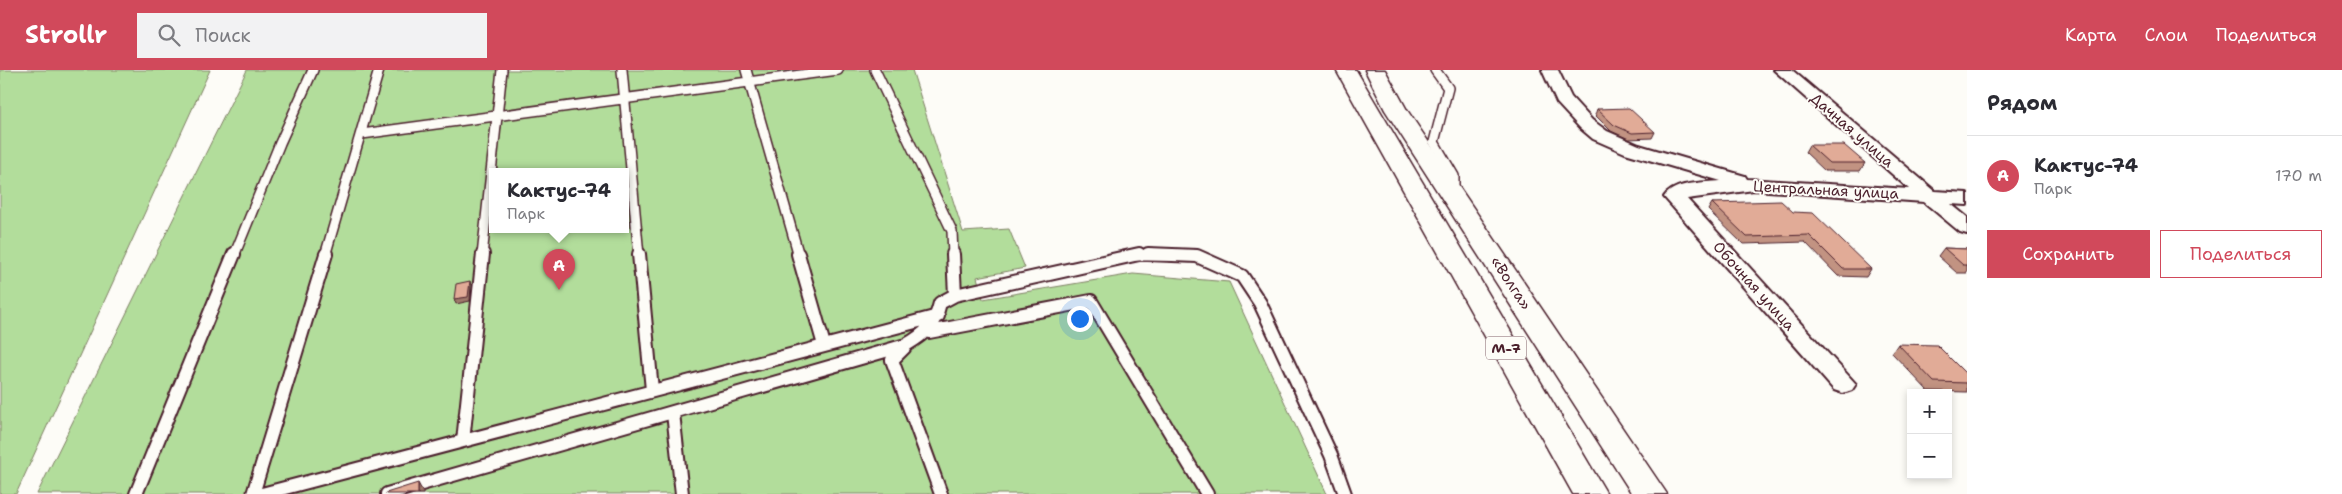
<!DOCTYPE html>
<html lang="ru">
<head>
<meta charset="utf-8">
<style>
  body { margin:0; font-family:"Shantell Sans",sans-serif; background:#f2f2f3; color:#2b2b33 }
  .controls { position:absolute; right:15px; bottom:15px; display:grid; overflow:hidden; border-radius:0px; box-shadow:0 2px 8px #0003 }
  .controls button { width:45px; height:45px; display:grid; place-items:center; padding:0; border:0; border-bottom:1px solid #e1e1e2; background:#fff; color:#2b2b33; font:25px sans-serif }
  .you { position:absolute; left:1079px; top:248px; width:18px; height:18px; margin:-12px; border:4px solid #fff; border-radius:50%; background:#1a73e8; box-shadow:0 0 0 8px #1a73e833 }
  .badge { display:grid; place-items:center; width:32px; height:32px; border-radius:50%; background:#d1495b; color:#fff; font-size:16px; font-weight:700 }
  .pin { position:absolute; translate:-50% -41px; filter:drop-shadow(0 1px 2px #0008) }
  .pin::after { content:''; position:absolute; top:26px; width:18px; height:15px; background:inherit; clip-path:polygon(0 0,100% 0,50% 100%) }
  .popup { position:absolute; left:489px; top:98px; width:140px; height:65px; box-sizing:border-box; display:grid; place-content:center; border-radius:0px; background:#fff; filter:drop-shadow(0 1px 4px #0005); font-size:16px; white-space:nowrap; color:#7c7c81 }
  .popup b { font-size:19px; color:#2b2b33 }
  .popup::after { content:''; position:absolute; left:50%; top:100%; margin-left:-10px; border:10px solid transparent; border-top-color:#fff }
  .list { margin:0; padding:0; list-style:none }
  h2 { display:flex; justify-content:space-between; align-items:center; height:65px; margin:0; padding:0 20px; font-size:21px }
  h2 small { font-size:16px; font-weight:400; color:#7c7c81 }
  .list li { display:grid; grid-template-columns:32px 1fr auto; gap:15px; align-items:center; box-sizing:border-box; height:80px; padding:0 20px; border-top:1px solid #e1e1e2 }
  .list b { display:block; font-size:19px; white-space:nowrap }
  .list p { margin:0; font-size:16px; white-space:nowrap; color:#7c7c81 }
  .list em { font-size:16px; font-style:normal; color:#7c7c81 }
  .actions { display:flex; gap:10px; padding:15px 20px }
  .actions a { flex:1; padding:11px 0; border:1px solid #d1495b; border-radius:0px; text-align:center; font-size:18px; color:#d1495b }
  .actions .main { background:#d1495b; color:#fff }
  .icon { flex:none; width:28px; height:28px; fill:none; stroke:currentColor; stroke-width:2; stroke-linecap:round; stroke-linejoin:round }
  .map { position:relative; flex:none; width:1967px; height:424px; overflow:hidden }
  header { display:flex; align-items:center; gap:30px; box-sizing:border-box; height:70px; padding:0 25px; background:#d1495b; color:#fff }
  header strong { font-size:24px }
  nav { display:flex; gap:28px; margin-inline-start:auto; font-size:18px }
  .search { width:350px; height:45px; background:#f2f2f3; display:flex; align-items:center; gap:12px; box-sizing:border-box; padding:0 18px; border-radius:0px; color:#7c7c81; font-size:19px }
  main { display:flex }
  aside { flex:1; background:#fff }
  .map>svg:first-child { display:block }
  .green { fill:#b2dd9b; stroke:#7e7e63; fill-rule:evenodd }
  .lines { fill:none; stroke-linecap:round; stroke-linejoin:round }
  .lane-far1-casing { stroke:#4a1f2b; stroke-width:12 }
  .lane-casing { stroke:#4a1f2b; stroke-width:16 }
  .street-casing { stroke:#4a1f2b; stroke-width:4 }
  .highway-casing { stroke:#4a1f2b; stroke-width:3 }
  .lane-far1 { stroke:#fdfcf7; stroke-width:9 }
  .lane { stroke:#fdfcf7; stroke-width:12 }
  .street { fill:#fdfcf7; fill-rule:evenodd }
  .highway { fill:#fdfcf7; fill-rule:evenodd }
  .wall { fill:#c29382; stroke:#4a1f2b }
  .shaded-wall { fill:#9e786a; stroke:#4a1f2b }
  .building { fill:#e1ab97; stroke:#4a1f2b }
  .labels { text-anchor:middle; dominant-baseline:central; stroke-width:4; stroke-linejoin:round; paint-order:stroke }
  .shield { fill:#fdfcf7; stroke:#806168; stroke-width:1 }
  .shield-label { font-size:14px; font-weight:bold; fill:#4a1f2b }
  .street-label { font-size:15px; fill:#4a1f2b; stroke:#fdfcf7 }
</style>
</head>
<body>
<header>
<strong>Strollr</strong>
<div class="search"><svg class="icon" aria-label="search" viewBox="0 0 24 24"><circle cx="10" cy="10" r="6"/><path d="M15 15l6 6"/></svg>Поиск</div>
<nav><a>Карта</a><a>Слои</a><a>Поделиться</a></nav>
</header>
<main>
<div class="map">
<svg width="1967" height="424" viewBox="0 0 1967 424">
  <rect width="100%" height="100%" fill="#fdfcf7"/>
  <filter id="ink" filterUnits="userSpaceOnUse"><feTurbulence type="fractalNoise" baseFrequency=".02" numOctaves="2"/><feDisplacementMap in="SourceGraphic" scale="10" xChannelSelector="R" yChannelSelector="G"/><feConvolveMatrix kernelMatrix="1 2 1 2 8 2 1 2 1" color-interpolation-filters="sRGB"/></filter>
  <g filter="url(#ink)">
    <path class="green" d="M0 0H210L16 424H0Z
      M247 0H912L963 162 1009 159 1025 198 977 207 983 229 1133 204 1229 212 1327 424H37ZM493 101H625V159H493Z"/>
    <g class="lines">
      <defs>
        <path id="lane-far1" d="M622 0 639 186
          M746 0 799 186
          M875 0 952 161 953 186
          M1435 0 1448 18 1434 72 1454 106V124
          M362 64 838 0
          M234 186 280 73 313 0
          M325 186 379 0
          M482 186 502 0
          M1133 186H1184"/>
        <path id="lane" d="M639 184 652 320
          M798 184 824 275
          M953 184 955 225
          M1148 184 1197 186 1242 206 1260 233 1331 385 1345 424
          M929 262 1091 231 1207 424
          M905 277 892 290 941 424
          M673 343 682 424
          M463 371 483 184
          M136 424 234 184
          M253 424 326 184
          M262 424 938 246
          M387 424 906 275C925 264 935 255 940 233L955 225 1139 184"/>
        <path id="street" d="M1542 0H1558L1571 27 1592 50 1607 61 1639 75 1745 106 1747 109 1909 119 1774 0H1792L1935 121 1967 123V135L1951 134 1967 147V164L1960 162 1924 132 1754 120 1687 129 1856 314 1852 320 1843 323 1834 320 1664 127C1675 111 1704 113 1721 111L1625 83 1593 69 1580 58 1557 33Z"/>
        <path id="highway" d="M1336 0H1356L1607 424H1573Z
          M1365 0H1385L1407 40 1667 424H1632L1385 40Z"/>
      </defs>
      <use href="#lane-far1" class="lane-far1-casing"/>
      <use href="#lane" class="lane-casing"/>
      <use href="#street" class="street-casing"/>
      <use href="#highway" class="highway-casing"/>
      <use href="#lane-far1" class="lane-far1"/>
      <use href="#lane" class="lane"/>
      <use href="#street" class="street"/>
      <use href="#highway" class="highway"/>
    </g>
    <path class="wall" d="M1597 39 1655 62 1652 68 1629 69 1611 61 1595 45Z
      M1809 75 1865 93 1860 101H1825L1805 82Z
      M1712 133 1793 142 1871 199 1866 207 1838 206 1805 172 1743 174 1708 140Z
      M1944 178 1967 179V203H1957L1938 186Z
      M1898 274 1967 305V322L1928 321 1892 283Z"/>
    <path class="shaded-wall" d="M470 211 471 215 470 231 456 234 454 229Z
      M418 413 423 422V424H418Z"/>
    <path class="building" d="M1629 38 1655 62 1632 63 1614 55 1597 39Z
      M1809 75H1844L1865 93H1829Z
      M1781 131 1793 142 1813 143 1871 199H1843L1809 165 1747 167 1712 133Z
      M1944 178 1967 179V195H1963Z
      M470 211 468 227 454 229 456 214Z
      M1898 274 1937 275 1967 305V313L1934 312Z
      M418 413V424H386V423Z"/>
  </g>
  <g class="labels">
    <rect class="shield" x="1486" y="266.5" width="40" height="23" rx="4"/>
    <g class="shield-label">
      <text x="1506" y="278">М-7</text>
    </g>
    <g class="street-label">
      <text transform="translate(1852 60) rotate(41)">Дачная улица</text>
      <text transform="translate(1826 120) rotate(3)">Центральная улица</text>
      <text transform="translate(1511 213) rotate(57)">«Волга»</text>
      <text transform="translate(1754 216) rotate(48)">Обочная улица</text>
    </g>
  </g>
</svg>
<div class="controls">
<button>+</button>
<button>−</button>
</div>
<div class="you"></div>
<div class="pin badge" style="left:559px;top:220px">A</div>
<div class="popup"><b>Кактус-74</b>Парк</div>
</div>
<aside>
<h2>Рядом<small></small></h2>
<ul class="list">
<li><span class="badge">A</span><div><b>Кактус-74</b><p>Парк</p></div><em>170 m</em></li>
</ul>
<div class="actions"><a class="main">Сохранить</a><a>Поделиться</a></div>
</aside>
</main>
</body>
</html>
